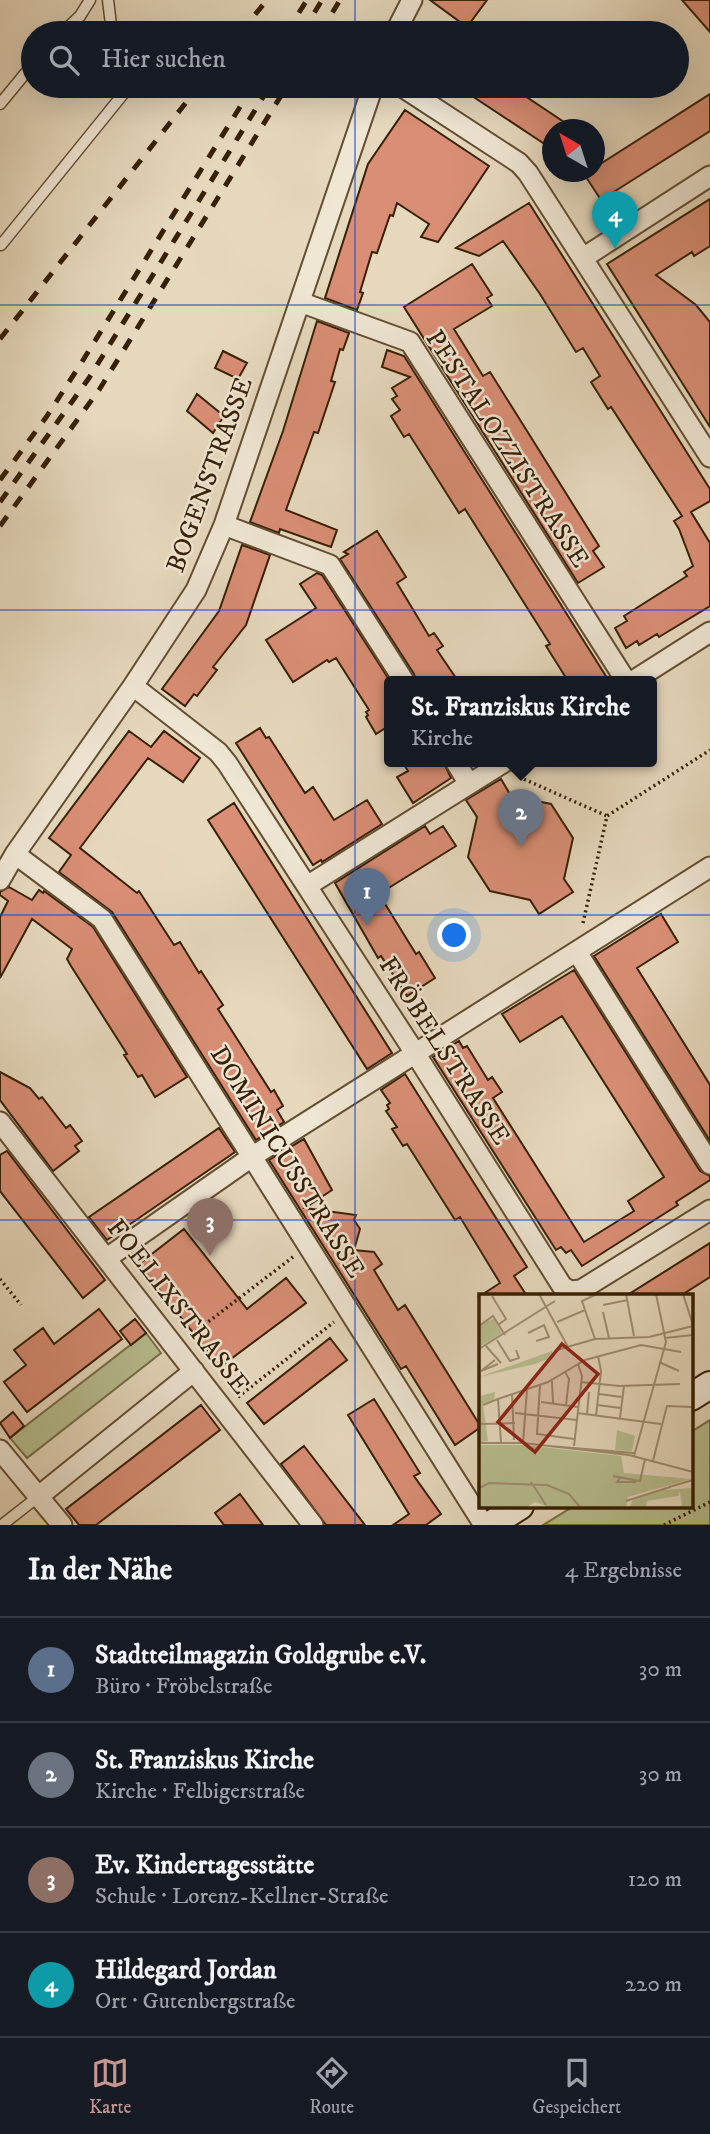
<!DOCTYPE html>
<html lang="de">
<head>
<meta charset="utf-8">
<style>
  body { margin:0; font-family:"IM FELL DW Pica",serif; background:#20242c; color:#f1f3f6 }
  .compass { position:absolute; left:542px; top:119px; width:63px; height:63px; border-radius:50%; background:#171b24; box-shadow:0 7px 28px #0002; rotate:321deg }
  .you { position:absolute; left:455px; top:936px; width:24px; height:24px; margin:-18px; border:5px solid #fff; border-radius:50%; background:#1a73e8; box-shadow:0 0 0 10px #1a73e833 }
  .badge { display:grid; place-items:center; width:46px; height:46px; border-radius:50%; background:#c59692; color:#fff; font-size:23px; font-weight:700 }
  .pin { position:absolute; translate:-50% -58px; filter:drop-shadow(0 2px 4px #0008) }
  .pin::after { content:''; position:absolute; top:37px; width:24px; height:21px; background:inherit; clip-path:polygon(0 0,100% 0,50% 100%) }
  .popup { position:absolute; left:384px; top:676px; width:273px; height:91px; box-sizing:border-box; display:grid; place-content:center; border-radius:7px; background:#171b24; filter:drop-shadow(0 2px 5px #0005); font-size:23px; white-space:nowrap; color:#9ea1a6 }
  .popup b { font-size:26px; color:#f1f3f6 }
  .popup::after { content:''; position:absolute; left:50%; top:100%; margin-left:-14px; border:14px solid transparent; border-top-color:#171b24 }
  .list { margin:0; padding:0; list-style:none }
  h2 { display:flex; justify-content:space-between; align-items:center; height:91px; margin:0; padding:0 28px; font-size:30px }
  h2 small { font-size:23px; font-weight:400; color:#9ea1a6 }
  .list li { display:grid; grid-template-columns:46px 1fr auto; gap:21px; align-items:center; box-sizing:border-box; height:105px; padding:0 28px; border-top:2px solid #363941 }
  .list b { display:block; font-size:26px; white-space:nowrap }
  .list p { margin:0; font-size:23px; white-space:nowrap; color:#9ea1a6 }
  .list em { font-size:23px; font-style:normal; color:#9ea1a6 }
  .icon { flex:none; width:38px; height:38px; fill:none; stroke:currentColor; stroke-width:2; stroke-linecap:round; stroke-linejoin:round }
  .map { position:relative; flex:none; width:710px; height:1525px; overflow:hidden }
  .search { position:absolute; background:#171b24; box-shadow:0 7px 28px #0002; left:21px; right:21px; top:21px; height:77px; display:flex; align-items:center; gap:18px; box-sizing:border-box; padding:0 24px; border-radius:38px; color:#9ea1a6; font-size:26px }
  .sheet { height:511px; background:#171b24 }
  nav { display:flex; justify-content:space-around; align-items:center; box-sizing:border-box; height:98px; border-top:2px solid #363941; background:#171b24; font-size:19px; color:#9ea1a6 }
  nav a { display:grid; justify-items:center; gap:4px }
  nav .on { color:#c59692 }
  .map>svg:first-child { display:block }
  .green { fill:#b7be90; stroke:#776f48; stroke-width:2 }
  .building { fill:#d98e75; stroke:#372001; stroke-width:2 }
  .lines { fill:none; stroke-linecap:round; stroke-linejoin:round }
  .lane-casing { stroke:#634e30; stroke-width:13 }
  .street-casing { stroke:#634e30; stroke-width:23 }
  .secondary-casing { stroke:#372001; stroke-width:30 }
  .path { stroke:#372001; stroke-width:3.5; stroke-dasharray:2 3.5; stroke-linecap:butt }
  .lane { stroke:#efe6d4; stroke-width:10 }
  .street { stroke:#efe6d4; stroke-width:19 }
  .secondary { stroke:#efe6d4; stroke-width:26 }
  .rail { stroke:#372001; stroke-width:5; stroke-dasharray:12 12; stroke-linecap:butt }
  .grid { fill:none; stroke:#1d4ed8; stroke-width:2; stroke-opacity:0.55 }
  .labels { text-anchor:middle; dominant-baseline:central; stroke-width:5; stroke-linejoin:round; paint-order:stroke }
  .street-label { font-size:26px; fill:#372001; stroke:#efe6d4 }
  .inset-road { fill:none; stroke:#a08e72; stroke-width:2 }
  .view { fill:#8f2418; fill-opacity:0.15; stroke:#8f2418; stroke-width:3.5 }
  .inset-edge { fill:none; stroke:#372001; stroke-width:3.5 }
</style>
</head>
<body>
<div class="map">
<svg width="710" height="1525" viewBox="0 0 710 1525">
  <rect width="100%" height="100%" fill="#e6d8bd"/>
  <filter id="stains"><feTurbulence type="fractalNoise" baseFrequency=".00286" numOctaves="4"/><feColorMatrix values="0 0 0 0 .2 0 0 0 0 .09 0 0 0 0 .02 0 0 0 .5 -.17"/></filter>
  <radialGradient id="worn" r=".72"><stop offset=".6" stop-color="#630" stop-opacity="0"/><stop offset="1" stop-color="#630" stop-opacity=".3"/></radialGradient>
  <path class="green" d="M146 1333 161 1353 27 1458 10 1438Z
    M710 1420V1525H543L574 1506H691V1432Z"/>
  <path class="building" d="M430 0H487L467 27Z
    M682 0H710V32Z
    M457 86H510L576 130H552V149Z
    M710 94V131L601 200 584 174 594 172V168Z
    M405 110 489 166 438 242 421 237 429 224 397 203 393 216 390 215 377 253 372 252 360 292 363 293 357 310 325 298 368 164Z
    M710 199V246L694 256 692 252 656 275 696 305 710 322V427L607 264Z
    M529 203 710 489V501L691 512 710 543V606L659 637 657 634 639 645 637 641 626 648 615 628 627 621 624 616 687 576 684 572 693 566 679 529 674 521 682 516 611 407 608 409 591 382 600 376 583 348 576 352 540 294 503 241 479 256 456 248Z
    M472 264 492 295 487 298 492 306 454 329 483 376 490 372 599 546 593 551 604 567 578 583 404 307Z
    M317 321 349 333 343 350 340 349 331 381 335 382 318 433 314 432 286 510 337 530 331 547 280 529 279 533 250 522 283 431Z
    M387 350 404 356 609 681H568L546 646 550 644 465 509 459 513 409 434 404 437 391 416 400 410 392 399 397 396 392 388 410 377 382 367Z
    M223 351 247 363 238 379 215 368Z
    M197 394 224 416 213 433 187 411Z
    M377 531 406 577 397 583 429 636 434 633 443 646 437 650 458 681H416L414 674 340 559 348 554 344 552Z
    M242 545 270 555 246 625 213 667 217 670 197 696 194 694 185 706 162 689 219 611Z
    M317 573 322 575 390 681V725L376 734 366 717 368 715 366 712 369 710 336 658 329 662 327 660 293 682 266 640 316 608 300 584Z
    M260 728 266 738 269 737 305 793 313 787 334 820 367 800 382 824 322 862 321 860 313 865 236 743Z
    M129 731 151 747 164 731 200 758 183 782 148 758 80 848 137 893 139 891 174 945 180 942 199 973 201 971 223 1005 218 1009 271 1092 274 1090 283 1106 277 1110 284 1122 256 1140 112 912 59 872 71 855 49 838Z
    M402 761H443L451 778 413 803 397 777 408 771Z
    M501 779 511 796 551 804 573 838 564 879 573 892 539 914 530 900 490 891 468 857 477 817 466 800Z
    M234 803 392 1053 367 1069 208 820Z
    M425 826 430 834 443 826 456 846 379 894 416 954 419 952 435 978 407 996 381 956 378 958 335 883Z
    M9 887 32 900 39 890 43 893 44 891 93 927 187 1077 155 1097 142 1075 138 1077 124 1055 127 1054 71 966 67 959 72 949 32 919 0 978V917L8 901 0 895V892Z
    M661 914 678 942 637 968 710 1085V1141L594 956Z
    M574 970 700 1171 710 1176V1180L676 1202 678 1205 582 1266 571 1250 566 1253 561 1247 556 1250 433 1057 459 1041 463 1048 467 1046 488 1080 492 1077 502 1092 493 1098 584 1242 634 1211 628 1201 664 1177 562 1016 520 1042 502 1014Z
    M0 1072 30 1088 39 1099 42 1097 66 1128 70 1125 82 1141 75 1146 79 1151 53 1171 0 1100Z
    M405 1074 527 1267 514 1276 527 1296H480L500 1283 460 1217 455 1220 407 1144 403 1146 392 1129 397 1127 386 1111 389 1109 387 1105 390 1103 381 1090Z
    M219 1128 235 1152 107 1240 89 1217Z
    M304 1139 332 1190 305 1208 356 1215 354 1220 360 1229 354 1250 374 1252 382 1264 374 1270 398 1310 405 1305 481 1427 455 1445 406 1366 401 1369 269 1160Z
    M7 1151 105 1280 83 1298 0 1191V1155Z
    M184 1229 247 1309 286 1278 306 1303 220 1367 139 1264Z
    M710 1243V1277L680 1296H626Z
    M99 1309 122 1339 27 1412 4 1382 26 1365 14 1350 43 1328 54 1344Z
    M135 1319 146 1333 131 1345 120 1331Z
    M330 1338 347 1360 264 1424 247 1403Z
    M374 1399 420 1473 414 1476 441 1514 426 1525H393L409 1514 348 1415Z
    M201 1405 220 1430 96 1525H79L66 1509Z
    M13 1412 24 1426 10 1438 0 1423Z
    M304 1446 365 1525H326L281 1464Z
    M240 1494 263 1525H224L215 1513Z"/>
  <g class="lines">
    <defs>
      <path id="lane" d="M108 0 112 33
        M62 33 80 16 90 0
        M0 104 33 64
        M1 245 124 93 123 86
        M2 1525 39 1496"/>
      <path id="street" d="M395 33 412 0
        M401 86 519 163 528 173 710 457
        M583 258 710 176
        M300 302 410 342 626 681
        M224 525 330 565 404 681
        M633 681 710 632
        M133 686 218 752 227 763 415 1053 562 1286 570 1291 581 1290 710 1210
        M455 761 469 784
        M15 854 102 919 484 1525
        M0 880 15 854 133 686 196 590 224 525 373 86
        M307 886 506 761
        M577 952 710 1164
        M0 1122 313 1525
        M107 1258 253 1156 710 867
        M0 1450 62 1525
        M39 1496 194 1371"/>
      <path id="secondary" d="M691 1397 710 1385
        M490 1525 520 1506"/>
    </defs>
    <use href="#lane" class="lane-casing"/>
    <use href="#street" class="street-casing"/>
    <use href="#secondary" class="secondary-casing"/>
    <path class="path" d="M519 777 607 816
      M583 923 607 816 710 750
      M0 1279 21 1305
      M191 1335 293 1257
      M238 1397 334 1322
      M664 1525 710 1502"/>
    <use href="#lane" class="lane"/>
    <use href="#street" class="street"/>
    <use href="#secondary" class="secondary"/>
    <path class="rail" d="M240 33 267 0
      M286 33 307 0
      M302 33 322 0
      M320 33 340 0
      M0 339 199 86
      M0 480 47 416 80 365 253 86
      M0 502 89 378 270 86
      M0 526 99 390 287 86"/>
  </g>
  <path class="grid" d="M355 0V33M355 86V1525M0 305H710M0 610H710M0 915H710M0 1220H710"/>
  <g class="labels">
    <g class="street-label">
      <text transform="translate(507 449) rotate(57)">PESTALOZZISTRASSE</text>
      <text transform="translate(210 475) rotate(-70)">BOGENSTRASSE</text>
      <text transform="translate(444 1051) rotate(57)">FRÖBELSTRASSE</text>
      <text transform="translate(287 1162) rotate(58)">DOMINICUSSTRASSE</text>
      <text transform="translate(178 1307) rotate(52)">FOELIXSTRASSE</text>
    </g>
  </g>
  <g transform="translate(479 1294)">
    <rect width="214" height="214" fill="#e6d8bd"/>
    <path d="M15 25 23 39 0 53V30ZM73 57 74 63 56 70 0 83ZM16 98 15 106 4 110 9 147 0 148V102ZM138 136 156 142 153 157 136 156ZM0 151H45L142 162 145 179 212 185 149 203 147 213H70L56 208 48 213H0ZM213 194V213H203L201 198 199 202 168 207 167 213H150L154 206 182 196Z" fill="#b7be90"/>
    <path class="inset-road" d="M60 0 89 53M147 0 155 42M204 0 214 31M13 2 27 25 19 31M124 11 149 6M106 16 103 7 118 0M124 18 130 44M78 28 106 16 116 45M0 32 14 22 26 41M49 39 65 31 70 43 57 47M186 44 214 41M18 46 31 67 40 64 37 56M7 52 22 69M0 55 76 7M78 56 116 45 170 43 214 32M16 66 2 77 19 70M180 68 200 77M86 78 90 85 87 111M73 87 74 110M102 88 140 92 201 90M61 91 58 140 95 145M33 100 35 146M120 100 143 103M19 105 69 88 106 66 162 51 202 58M62 108 99 113M4 111 19 105 22 148M118 111 142 114M36 119 98 126M98 119 182 130M108 120 110 98M117 122 122 77 119 62M141 124 145 92M0 130 36 129M182 135 188 112 214 113M0 149H44L150 161 214 178M44 149 48 95M70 152 155 159M95 152 103 82 99 70M155 162 187 48 177 0M174 167 182 135M134 182 161 187 166 165M141 184 138 188H157M52 188 67 211M190 193 214 186M0 194 10 189 68 191 90 200 101 213M147 207 191 193"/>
    <path class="view" d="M83 50 119 80 56 158 19 128Z"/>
    <rect width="214" height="214" class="inset-edge"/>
  </g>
  <rect width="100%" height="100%" filter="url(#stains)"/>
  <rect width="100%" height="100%" fill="url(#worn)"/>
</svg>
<svg class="compass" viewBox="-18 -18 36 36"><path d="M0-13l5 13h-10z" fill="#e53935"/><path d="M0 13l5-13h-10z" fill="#9ea1a6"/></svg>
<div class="you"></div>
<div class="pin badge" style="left:367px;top:926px;background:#5c6f8a">1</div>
<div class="pin badge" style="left:521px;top:847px;background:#6b7280">2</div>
<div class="popup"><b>St. Franziskus Kirche</b>Kirche</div>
<div class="pin badge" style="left:210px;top:1256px;background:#8d6e63">3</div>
<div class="pin badge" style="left:615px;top:249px;background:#0f9aa8">4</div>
<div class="search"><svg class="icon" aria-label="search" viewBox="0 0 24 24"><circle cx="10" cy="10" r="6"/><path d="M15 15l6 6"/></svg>Hier suchen</div>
</div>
<section class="sheet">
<h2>In der Nähe<small>4 Ergebnisse</small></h2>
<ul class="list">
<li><span class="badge" style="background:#5c6f8a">1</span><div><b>Stadtteilmagazin Goldgrube e.V.</b><p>Büro · Fröbelstraße</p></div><em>30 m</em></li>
<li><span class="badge" style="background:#6b7280">2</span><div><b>St. Franziskus Kirche</b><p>Kirche · Felbigerstraße</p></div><em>30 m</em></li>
<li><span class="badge" style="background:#8d6e63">3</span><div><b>Ev. Kindertagesstätte</b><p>Schule · Lorenz-Kellner-Straße</p></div><em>120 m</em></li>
<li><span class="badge" style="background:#0f9aa8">4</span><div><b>Hildegard Jordan</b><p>Ort · Gutenbergstraße</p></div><em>220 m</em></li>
</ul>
</section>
<nav>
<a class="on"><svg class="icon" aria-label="map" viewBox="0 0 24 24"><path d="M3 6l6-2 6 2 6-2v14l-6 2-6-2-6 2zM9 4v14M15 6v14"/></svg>Karte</a>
<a><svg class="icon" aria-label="directions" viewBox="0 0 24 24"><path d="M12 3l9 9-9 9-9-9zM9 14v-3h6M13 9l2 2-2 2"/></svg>Route</a>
<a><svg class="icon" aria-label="saved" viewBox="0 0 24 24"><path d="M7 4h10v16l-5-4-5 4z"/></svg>Gespeichert</a>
</nav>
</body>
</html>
